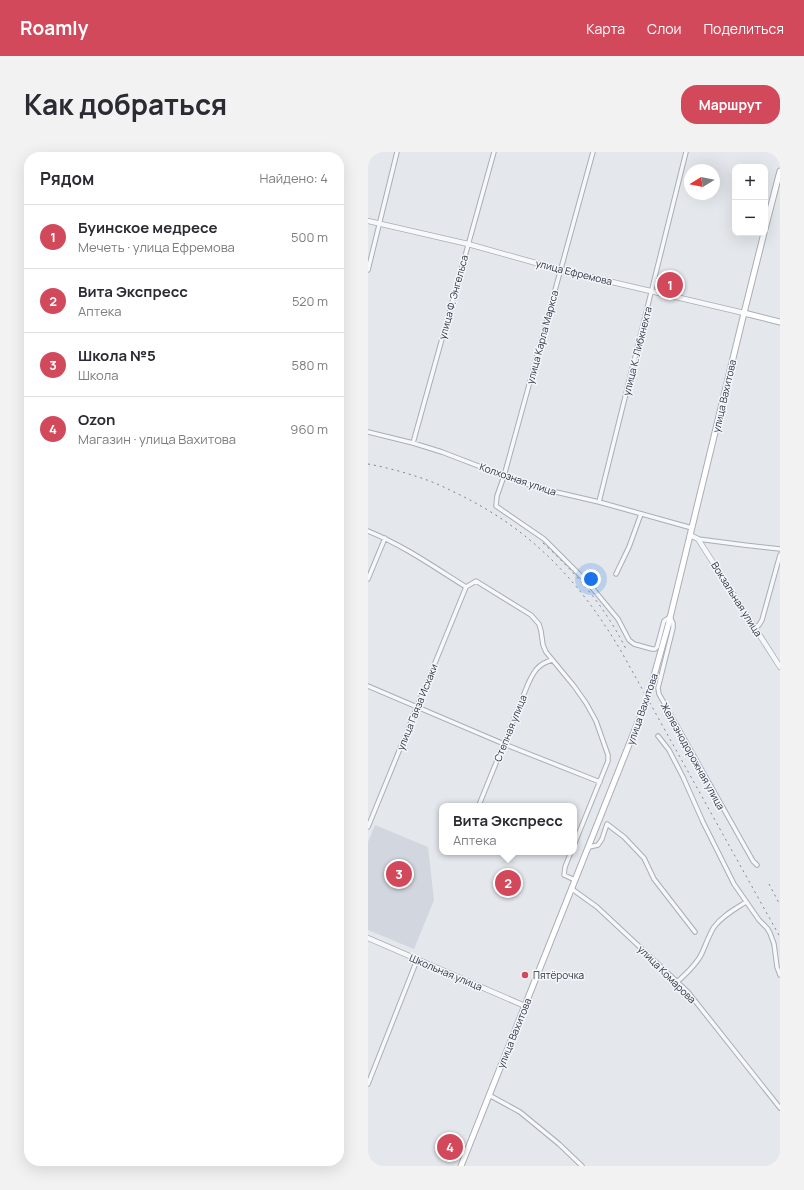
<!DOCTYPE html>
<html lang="ru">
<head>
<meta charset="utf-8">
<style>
  body { margin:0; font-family:Manrope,sans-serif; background:#f2f2f3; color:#2b2b33 }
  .controls { position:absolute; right:12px; top:12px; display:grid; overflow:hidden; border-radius:8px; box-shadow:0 4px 16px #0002 }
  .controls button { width:36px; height:36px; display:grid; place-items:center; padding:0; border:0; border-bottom:1px solid #e1e1e2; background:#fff; color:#2b2b33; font:20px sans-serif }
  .compass { position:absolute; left:316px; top:12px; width:36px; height:36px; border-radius:50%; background:#fff; box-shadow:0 4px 16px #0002; rotate:260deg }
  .you { position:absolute; left:223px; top:427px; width:14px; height:14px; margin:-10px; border:3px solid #fff; border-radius:50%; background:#1a73e8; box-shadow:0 0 0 6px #1a73e833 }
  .badge { display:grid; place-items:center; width:26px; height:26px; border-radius:50%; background:#d1495b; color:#fff; font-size:13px; font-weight:700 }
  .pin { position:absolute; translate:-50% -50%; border:2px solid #fff; box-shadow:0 1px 4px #0006 }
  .popup { position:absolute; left:71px; top:651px; width:138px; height:52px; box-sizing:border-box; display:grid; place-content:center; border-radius:8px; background:#fff; filter:drop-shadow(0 1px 3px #0005); font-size:13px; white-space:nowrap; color:#7c7c81 }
  .popup b { font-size:15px; color:#2b2b33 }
  .popup::after { content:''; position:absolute; left:50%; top:100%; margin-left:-8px; border:8px solid transparent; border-top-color:#fff }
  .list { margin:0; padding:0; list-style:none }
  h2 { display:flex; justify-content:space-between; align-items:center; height:52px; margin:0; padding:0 16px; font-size:17px }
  h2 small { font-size:13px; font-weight:400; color:#7c7c81 }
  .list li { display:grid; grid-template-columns:26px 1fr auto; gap:12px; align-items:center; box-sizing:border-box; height:64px; padding:0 16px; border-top:1px solid #e1e1e2 }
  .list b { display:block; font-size:15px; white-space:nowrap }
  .list p { margin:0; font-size:13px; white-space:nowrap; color:#7c7c81 }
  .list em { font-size:13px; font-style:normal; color:#7c7c81 }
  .map { position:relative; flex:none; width:412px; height:1014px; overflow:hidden; border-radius:16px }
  header { display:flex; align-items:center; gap:24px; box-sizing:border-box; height:56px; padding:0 20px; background:#d1495b; color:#fff }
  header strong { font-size:19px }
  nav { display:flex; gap:22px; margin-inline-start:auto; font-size:14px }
  .intro { display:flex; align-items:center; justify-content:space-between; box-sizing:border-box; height:96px; padding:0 24px }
  h1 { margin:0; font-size:28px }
  .button { padding:10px 18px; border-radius:16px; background:#d1495b; color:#fff; font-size:14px; font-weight:700 }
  main { display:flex; gap:24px; padding:0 24px }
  aside { flex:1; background:#fff; border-radius:16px; box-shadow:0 4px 16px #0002 }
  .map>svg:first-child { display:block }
  .built { fill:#d2d6de }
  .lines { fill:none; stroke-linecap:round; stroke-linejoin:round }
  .minor-casing { stroke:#a9aeb7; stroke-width:5.5 }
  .tertiary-casing { stroke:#a9aeb7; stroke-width:6 }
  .secondary-casing { stroke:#a9aeb7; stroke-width:7 }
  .minor { stroke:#f7f8fa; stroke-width:3.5 }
  .tertiary { stroke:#f7f8fa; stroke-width:4.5 }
  .secondary { stroke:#fff; stroke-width:5 }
  .rail { stroke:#7d8696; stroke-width:1; stroke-dasharray:2 4; stroke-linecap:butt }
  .poi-dot { fill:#d1495b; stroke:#f4f6f9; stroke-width:1.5 }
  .labels { text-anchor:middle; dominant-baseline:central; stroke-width:3; stroke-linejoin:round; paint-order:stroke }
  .street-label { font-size:10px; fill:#2b3445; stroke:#f4f6f9 }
  .poi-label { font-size:10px; fill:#2b3445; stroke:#f4f6f9; text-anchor:start }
</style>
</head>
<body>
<header>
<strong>Roamly</strong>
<nav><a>Карта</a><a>Слои</a><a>Поделиться</a></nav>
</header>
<div class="intro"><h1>Как добраться</h1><a class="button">Маршрут</a></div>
<main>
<aside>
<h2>Рядом<small>Найдено: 4</small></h2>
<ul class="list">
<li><span class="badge">1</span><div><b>Буинское медресе</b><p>Мечеть · улица Ефремова</p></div><em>500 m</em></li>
<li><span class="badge">2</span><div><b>Вита Экспресс</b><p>Аптека</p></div><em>520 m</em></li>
<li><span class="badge">3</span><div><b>Школа №5</b><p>Школа</p></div><em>580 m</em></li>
<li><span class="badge">4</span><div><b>Ozon</b><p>Магазин · улица Вахитова</p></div><em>960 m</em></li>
</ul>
</aside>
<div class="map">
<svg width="412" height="1014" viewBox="0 0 412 1014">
  <rect width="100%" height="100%" fill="#e4e7ec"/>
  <path class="built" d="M7 673 60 695 66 748 46 797 0 778V690Z"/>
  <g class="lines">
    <defs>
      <path id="minor" d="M225 0 136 324 129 344 128 354 176 387 221 432 250 467 261 488 266 492 284 497H287L289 495 296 469 302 465 305 471V476L290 536 291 542 385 709 389 713
        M0 118 29 0
        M0 280 45 291 74 300 152 330 175 337 231 350 324 376
        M45 291 126 0
        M231 350 318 0
        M0 379C35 393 66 415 98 435L108 429 163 463 171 472 173 479 175 493 178 500 206 534 218 551 228 569 240 603V609L206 693
        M330 387 376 393 412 397
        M248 422 261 395 273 362
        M0 427 17 386
        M387 476 391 473 394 468 412 403
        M0 534 136 592 232 630
        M290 584 294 589 301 598 315 625 335 670 366 732 391 768 399 776 402 781 406 792 409 815 412 823
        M111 653 160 532C166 519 170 512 184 508
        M0 675 98 435
        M221 695 230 693 234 687 239 672 256 685 276 706 286 727 327 780
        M203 700 197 715 196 723 207 728
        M204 737 229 755 320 840 412 956
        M309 830C318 822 329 812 334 801 338 792 341 783 346 775 354 764 367 757 378 750
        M0 932 49 808
        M121 943 152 960 191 992 214 1014"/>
      <path id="tertiary" d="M0 69 100 92 193 118 376 161
        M322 383 330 387 412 515
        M0 786 157 854"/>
      <path id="secondary" d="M397 77 412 19
        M376 161 412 170
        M93 1014 280 545 300 474 376 161 396 81"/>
    </defs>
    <use href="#minor" class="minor-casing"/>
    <use href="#tertiary" class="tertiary-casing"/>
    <use href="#secondary" class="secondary-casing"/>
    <use href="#minor" class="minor"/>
    <use href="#tertiary" class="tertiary"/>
    <use href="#secondary" class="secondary"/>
    <path class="rail" d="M0 312C16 315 32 319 47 324 61 328 74 334 86 340 162 376 211 428 253 499L412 785
      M175 391C210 423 237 455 258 497
      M401 732 412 753"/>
  </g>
  <circle class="poi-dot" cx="157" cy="823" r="4"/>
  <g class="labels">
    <g class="street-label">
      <text transform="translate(206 120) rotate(14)">улица Ефремова</text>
      <text transform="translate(85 145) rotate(-75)">улица Ф. Энгельса</text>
      <text transform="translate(174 185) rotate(-75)">улица Карла Маркса</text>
      <text transform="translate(269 199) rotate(-76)">улица К. Либкнехта</text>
      <text transform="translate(356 244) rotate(-77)">улица Вахитова</text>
      <text transform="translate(150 327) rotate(19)">Колхозная улица</text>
      <text transform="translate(369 447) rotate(58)">Вокзальная улица</text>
      <text transform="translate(49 555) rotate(-68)">улица Гаяза Исхаки</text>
      <text transform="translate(274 557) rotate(-71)">улица Вахитова</text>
      <text transform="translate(142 576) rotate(-68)">Степная улица</text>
      <text transform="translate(325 604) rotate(61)">Железнодорожная улица</text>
      <text transform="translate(78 820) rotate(23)">Школьная улица</text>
      <text transform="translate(299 822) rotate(45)">улица Комарова</text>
      <text transform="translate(146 881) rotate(-68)">улица Вахитова</text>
    </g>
    <g class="poi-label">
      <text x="165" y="823">Пятёрочка</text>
    </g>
  </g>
</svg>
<div class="controls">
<button>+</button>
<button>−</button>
</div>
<svg class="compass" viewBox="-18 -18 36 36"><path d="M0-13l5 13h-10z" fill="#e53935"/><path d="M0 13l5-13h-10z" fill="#7c7c81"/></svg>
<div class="you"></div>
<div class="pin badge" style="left:302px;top:133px">1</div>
<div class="pin badge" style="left:140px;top:731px">2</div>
<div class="popup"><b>Вита Экспресс</b>Аптека</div>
<div class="pin badge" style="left:31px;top:722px">3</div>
<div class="pin badge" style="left:82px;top:995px">4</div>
</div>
</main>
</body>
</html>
